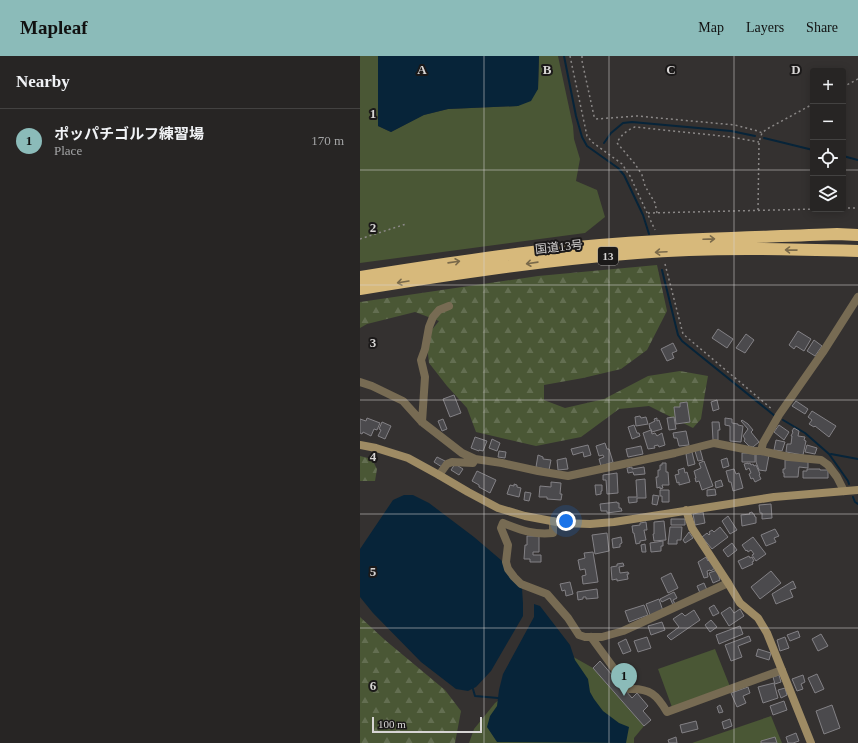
<!DOCTYPE html>
<html lang="en">
<head>
<meta charset="utf-8">
<style>
  body { margin:0; font-family:"Times New Roman","Noto Sans JP",serif; background:#2f2d2c; color:#f1f3f6 }
  .controls { position:absolute; right:12px; top:12px; display:grid; overflow:hidden; border-radius:4px; box-shadow:0 2px 10px #0003 }
  .controls button { width:36px; height:36px; display:grid; place-items:center; padding:0; border:0; border-bottom:1px solid #434241; background:#272524; color:#f1f3f6; font:20px sans-serif }
  .scale { position:absolute; left:12px; bottom:10px; width:110px; box-sizing:border-box; padding-left:4px; border:2px solid #d7d5d4; border-top:0; font-size:11px; line-height:14px; white-space:nowrap; color:#d7d5d4; -webkit-text-stroke:3px #1b1919; paint-order:stroke }
  .you { position:absolute; left:206px; top:465px; width:14px; height:14px; margin:-10px; border:3px solid #fff; border-radius:50%; background:#1a73e8; box-shadow:0 0 0 6px #1a73e833 }
  .badge { display:grid; place-items:center; width:26px; height:26px; border-radius:50%; background:#8bbbb9; color:#111; font-size:13px; font-weight:700 }
  .pin { position:absolute; translate:-50% -33px; filter:drop-shadow(0 1px 2px #0008) }
  .pin::after { content:''; position:absolute; top:21px; width:14px; height:12px; background:inherit; clip-path:polygon(0 0,100% 0,50% 100%) }
  .list { margin:0; padding:0; list-style:none }
  h2 { display:flex; justify-content:space-between; align-items:center; height:52px; margin:0; padding:0 16px; font-size:17px }
  h2 small { font-size:13px; font-weight:400; color:#a4a5a6 }
  .list li { display:grid; grid-template-columns:26px 1fr auto; gap:12px; align-items:center; box-sizing:border-box; height:64px; padding:0 16px; border-top:1px solid #434241 }
  .list b { display:block; font-size:15px; white-space:nowrap }
  .list p { margin:0; font-size:13px; white-space:nowrap; color:#a4a5a6 }
  .list em { font-size:13px; font-style:normal; color:#a4a5a6 }
  .icon { flex:none; width:22px; height:22px; fill:none; stroke:currentColor; stroke-width:2; stroke-linecap:round; stroke-linejoin:round }
  .map { position:relative; flex:none; width:498px; height:687px; overflow:hidden }
  header { display:flex; align-items:center; gap:24px; box-sizing:border-box; height:56px; padding:0 20px; background:#8bbbb9; color:#111 }
  header strong { font-size:19px }
  nav { display:flex; gap:22px; margin-inline-start:auto; font-size:14px }
  main { display:flex }
  aside { flex:1; background:#272524 }
  .map>svg:first-child { display:block }
  .grass { fill:#4a5735 }
  .forest { fill:url(#forest-firs) }
  .water { fill:#072439 }
  .lines { fill:none; stroke-linecap:round; stroke-linejoin:round }
  .stream { stroke:#072439; stroke-width:2 }
  .building { fill:#4b4a4d; stroke:#838185 }
  .path { stroke:#8b8887; stroke-width:1.5; stroke-dasharray:2 3; stroke-linecap:butt }
  .street { stroke:#776b53; stroke-width:8 }
  .secondary { stroke:#9e8b64; stroke-width:8 }
  .highway { stroke:#d7b97b; stroke-width:12 }
  .oneway { stroke:#79694a }
  .grid { fill:none; stroke:#d7d5d4; stroke-width:1; stroke-opacity:0.55 }
  .labels { text-anchor:middle; dominant-baseline:central; stroke-width:4; stroke-linejoin:round; paint-order:stroke }
  .shield { fill:#1b1919; stroke:#9f9d9c; stroke-width:1 }
  .shield-label { font-size:11px; font-weight:bold; fill:#d7d5d4 }
  .street-label { font-size:12px; fill:#d7d5d4; stroke:#1b1919 }
  .grid-label { font-size:13px; text-anchor:middle; font-weight:bold; fill:#d7d5d4; stroke:#1b1919; stroke-width:4; stroke-linejoin:round; paint-order:stroke }
</style>
</head>
<body>
<header>
<strong>Mapleaf</strong>
<nav><a>Map</a><a>Layers</a><a>Share</a></nav>
</header>
<main>
<aside>
<h2>Nearby<small></small></h2>
<ul class="list">
<li><span class="badge">1</span><div><b>ポッパチゴルフ練習場</b><p>Place</p></div><em>170 m</em></li>
</ul>
</aside>
<div class="map">
<svg width="498" height="687" viewBox="0 0 498 687">
  <defs>
    <pattern id="forest-firs" width="22" height="20" patternUnits="userSpaceOnUse"><rect width="22" height="20" fill="#4a5735"/><path d="M5 1l3.5 6h-7zM16 11l3.5 6h-7z" fill="#636e51"/></pattern>
  </defs>
  <rect width="100%" height="100%" fill="#343130"/>
  <path class="grass" d="M0 0H18V70L31 76 63 59 88 53 158 50 178 33 179 0H198L213 70 214 83 220 103 216 125 237 134 245 161 225 177 0 207Z
    M355 593 371 633 313 654 298 613Z
    M201 594 233 612 284 670 274 682V687H109L114 673 135 647Z
    M411 660 422 687H332Z"/>
  <path class="forest" d="M297 209 307 255 287 294 261 313 223 322 184 329V344L205 352 244 343 288 320 320 315 348 320 345 337 341 363 333 372 289 350 259 353 221 381 176 390 116 376 107 352 87 330 69 307 66 281 79 265 55 256 7 268 0 272V246L178 220Z
    M0 400 12 403 17 413 15 425H0Z
    M0 561 25 584 85 634 101 655 95 687H0Z"/>
  <path class="water" d="M18 0H179L178 33 171 45 158 50 88 53 64 59 31 76 18 70Z
    M44 439H53L69 447 114 481 141 504 162 532 163 548V560L131 615 116 631 108 635 96 633 61 606 13 557 0 541V493L33 444Z
    M174 548 180 550 210 589 215 604 228 623 230 636 234 643 243 655 259 667 269 671 266 687 137 686 127 671 130 660 137 650 139 634 143 618 174 561Z"/>
  <g class="lines">
    <path class="stream" d="M204 0 216 60 222 81 227 90 258 112 264 119 283 159 289 178
      M404 82 453 94
      M244 87 251 77 263 67 272 66 371 75 395 80
      M483 100 498 104
      M302 214 318 279 322 285 415 360
      M423 364 445 377 469 398 488 425 489 428
      M471 398 498 403
      M493 441 495 446 498 448
      M113 633 115 640 138 642"/>
  </g>
  <path class="building" d="M358 273 373 283 367 292 352 282Z
    M438 275 451 283 444 295 436 290 434 293 429 289Z
    M386 278 394 284 385 297 376 292Z
    M454 284 462 290 455 300 447 295Z
    M313 287 317 295 312 297 314 302 307 305 301 293Z
    M94 339 101 357 90 361 83 343Z
    M357 344 359 353 353 355 351 346Z
    M436 345 448 353 445 358 432 350Z
    M327 346 330 366 316 368 314 351H320V347Z
    M452 355 476 370 469 381 455 370 454 371 449 368 452 364 448 361Z
    M280 360 281 362 286 361 288 368 276 370 275 361Z
    M314 361 316 373 309 374 307 362Z
    M7 362 20 367 17 374 14 373 11 380 3 376 2 378 0 377V363L6 365Z
    M297 362V365L299 364 302 373 292 376 291 373H290L289 368 295 365 294 363Z
    M365 362 372 363V367L378 368V369L383 370 381 386 370 385V370L365 369Z
    M83 363 87 373 82 375 78 365Z
    M382 364 388 368 393 374 391 376 399 386 393 391 389 390 384 385 385 383 383 380 388 373 381 365Z
    M22 366 31 370 25 383 18 380 21 374 19 373Z
    M352 366H359L360 374H358V384H353Z
    M274 369 277 377H279L280 380 272 383 268 371Z
    M419 369 429 376 424 384 414 376Z
    M434 372 439 375 438 380 445 381 444 384 446 385 443 399 426 396 427 388H431L432 380H431L433 376 432 375Z
    M291 374 292 378 295 377 297 380 302 377 305 389 299 391 298 389 294 390 295 392 288 393 283 377Z
    M326 375 329 389 319 390 317 382H314L313 377Z
    M115 381 127 385 123 395 119 394V395L111 392Z
    M132 383 140 387 137 395 129 392Z
    M416 384 425 386 422 395 414 394Z
    M245 387 247 393H249L253 406 241 410 239 403 244 401 243 399 239 400 236 390Z
    M228 389 231 399 224 401 223 396 213 399 211 393Z
    M447 389 457 392 455 398 445 396Z
    M281 390 283 398 268 401 266 393Z
    M340 393 343 404 338 405 335 395Z
    M139 395 146 396 145 402 138 401Z
    M332 396 335 408 328 410 326 398Z
    M382 397H395V406H382Z
    M396 397 409 399 406 415 399 414 396 406Z
    M178 399 183 401V403L191 404 189 414 176 411Z
    M77 401 85 405 82 411 74 406Z
    M206 402 208 413 198 414 197 404Z
    M367 402 369 410 363 412 361 404Z
    M425 404 448 405V412L439 411 438 421H424V417H423V413H425Z
    M344 405 353 430 342 434 339 425 336 426 335 422H336L334 415 341 412 339 407Z
    M302 407H306V416H308L309 429H302L303 432 300 433V431L297 432 296 421H298V414H300V409H302Z
    M388 407V408L390 407 391 409 393 408 394 410 396 409 400 418 399 419 401 423 395 426 393 422 391 423 389 418 391 417 389 412 386 414 384 408Z
    M95 408 103 413 99 419 91 414Z
    M272 411V413L284 411 285 418 274 419 273 416 268 417 267 412Z
    M324 412 325 417 327 416 330 426 319 429V426L317 427 315 419 319 418 318 414Z
    M374 413 376 418 379 417 383 432 373 435 371 426H369L366 415Z
    M447 413H460V414H468V422H443V415H447Z
    M117 415 136 424 130 437 119 431V429L112 425Z
    M257 417 258 437 247 438 246 424H243V419Z
    M285 423 286 442H277V446L269 447 268 441H277L276 424Z
    M361 424 363 430 356 432 355 426Z
    M191 426 201 427 200 438H202L201 444 187 443V441H179L180 430 191 431Z
    M154 428 157 429V431L161 432 159 441 147 438 150 429 154 430Z
    M235 429H242V435H241V438L236 439Z
    M355 433 356 439 347 440V434Z
    M300 434H309V446H302V440H300Z
    M165 436 171 437 169 445 164 444Z
    M293 439 299 440 297 449 292 448Z
    M257 446V447H259V452H261L262 455 247 457V455H241L240 448Z
    M411 448 412 462 402 463V457H400L399 449Z
    M343 456 345 467 335 469 333 458Z
    M392 456 393 458H394L395 461H396V467L382 470 381 459 390 458 389 457Z
    M368 460 377 474 370 478 362 465Z
    M311 463H325V469H311Z
    M304 465 306 484 294 485 293 478H294V466Z
    M286 466 287 474H284L286 484 280 485V487L276 488 274 477H273L272 470 280 469V467Z
    M310 471H322L321 484H317V488H308Z
    M360 471 368 481 352 493 342 481 347 477 349 479 350 478 349 476 352 474 354 476Z
    M415 473 419 480 414 482 416 486 406 490 401 479Z
    M329 476 333 482 325 487 323 484Z
    M247 477 249 495 235 498 232 479Z
    M167 480H179V496H173V499H181V506H170V503H164L165 489H167Z
    M261 481 262 487 260 488V491L253 492 252 483Z
    M393 481 406 498 396 505 392 499 394 498 391 494 388 496 387 494 386 495 382 489Z
    M303 485V490H301V495L291 496 290 487Z
    M372 487 377 494 368 501 363 494Z
    M285 488 286 496H282L281 489Z
    M233 496 238 526 223 528 222 520 226 519 225 513 220 514 218 504 225 502 224 497Z
    M389 500 390 502 392 501 394 505 392 506 393 508 382 513 378 505Z
    M346 501 348 505 349 504 355 512 351 515 350 514 347 515 348 521 344 522 338 506Z
    M263 507 264 510 259 511 260 517 268 516 269 518H267L268 523 257 525V523L252 524 251 511 257 510V508Z
    M357 514 360 524 353 527 349 517Z
    M411 515 421 527 400 543 391 531Z
    M311 517 318 532 308 537 301 522Z
    M433 525 436 532 430 534 433 541 416 548 412 538Z
    M210 526 213 538 206 540 205 534 202 535 200 528Z
    M344 527 347 534 340 537 337 530Z
    M237 533 238 542 226 543V541H223V543L218 544 217 536Z
    M314 536 317 542 313 544 315 548 313 549 310 542 302 546 300 543Z
    M299 543 303 555 290 559 286 548Z
    M284 549 288 559 269 566 265 555Z
    M354 549 359 557 353 560 349 552Z
    M370 551 374 557 380 553 384 560 369 570 361 557Z
    M334 554 340 564 311 584 307 580 319 571 313 563 322 557 325 560Z
    M351 564 357 571 350 576 345 569Z
    M302 566 305 574 291 579 288 570Z
    M380 570 383 578 359 588 356 579Z
    M438 575 440 581 430 585 427 579Z
    M461 578 468 590 458 595 452 583Z
    M389 580 391 585 378 590 382 601 371 605 365 589Z
    M287 581 291 592 278 596 274 585Z
    M425 581 429 592 420 595 417 584Z
    M266 583 271 595 263 598 258 587Z
    M398 593 411 597 409 604 396 600Z
    M240 605 272 642 277 637 288 650 283 655 291 664 284 670 233 612Z
    M457 618 464 633 455 637 448 622Z
    M419 619 421 626 415 628 413 621Z
    M443 619 445 626 441 628 443 633 437 635 432 623Z
    M414 627 418 642 403 647 398 631Z
    M388 631 390 637 383 640 386 647 377 651 371 637Z
    M425 632 427 639 421 642 418 634Z
    M424 645 427 654 413 659 410 650Z
    M360 649 363 656 359 657 357 651Z
    M472 649 480 672 464 678 456 655Z
    M370 663 372 670 364 673 362 666Z
    M336 665 338 673 322 677 320 669Z
    M436 677 439 685 433 687H428L426 681Z
    M316 681 317 687H309L308 684Z
    M415 681 417 687H401V685Z"/>
  <g class="lines">
    <path class="path" d="M210 0 227 80 232 86 262 108 270 120 295 174
      M222 0V5L234 60 236 63 277 60 375 69 398 75 402 77
      M483 31 498 23
      M483 152H498
      M398 154 399 86 402 77 407 73 453 48
      M288 157 457 153
      M297 157 295 147 285 130 282 119 275 108 257 87C260 80 267 74 275 71L371 81 399 86
      M0 183 46 168
      M305 208 323 278 413 354"/>
    <path class="street" d="M0 326 12 330 43 345 62 366 102 397 115 403 142 407 178 415 208 420 315 397 354 387 394 395H401
      M62 366 65 321 61 304 65 293 69 271 73 261 79 254 89 250
      M79 419 87 408 92 406 113 407 115 403
      M484 435 477 421 468 409 461 404 429 401 401 395 403 387 419 359 463 296 498 241
      M193 465V477C173 479 161 474 143 467L141 472 148 489 146 506 148 513 154 521 161 528 187 538 208 562 219 579 225 581H242L263 575 368 527
      M231 581 269 633C290 632 297 639 307 656L422 614"/>
    <path class="secondary" d="M0 389 16 392 48 402 79 419 108 436 138 452 165 460 202 467 230 468 254 466 414 441 498 434
      M326 454 332 472 368 527 380 547 398 562 407 577 451 687"/>
    <path class="highway" d="M0 221C63 211 126 201 189 194 284 183 381 182 477 178L498 179
      M0 233C92 218 184 204 277 197 350 191 424 193 498 195"/>
  </g>
  <defs><path id="oneway-shaft" d="M-6 0H5M1.5-3L5.5 0L1.5 3" fill="none" stroke-width="1.6" stroke-linecap="round" stroke-linejoin="round"/></defs>
  <g class="oneway">
    <use href="#oneway-shaft" transform="translate(349 183) rotate(-2)"/>
    <use href="#oneway-shaft" transform="translate(431 194) rotate(-179)"/>
    <use href="#oneway-shaft" transform="translate(301 196) rotate(177)"/>
    <use href="#oneway-shaft" transform="translate(94 206) rotate(-8)"/>
    <use href="#oneway-shaft" transform="translate(172 207) rotate(172)"/>
    <use href="#oneway-shaft" transform="translate(43 226) rotate(171)"/>
  </g>
  <path class="grid" d="M124 0V687M249 0V687M374 0V687M0 114H453M483 114H498M0 229H498M0 344H498M0 458H498M0 572H498"/>
  <g class="labels">
    <rect class="shield" x="238" y="191" width="20" height="18" rx="3"/>
    <g class="shield-label">
      <text x="248" y="200">13</text>
    </g>
    <g class="street-label">
      <text transform="translate(199 191) rotate(-6)">国道13号</text>
    </g>
  </g>
  <g class="grid-label">
    <text x="62" y="18">A</text>
    <text x="187" y="18">B</text>
    <text x="311" y="18">C</text>
    <text x="436" y="18">D</text>
    <text x="13" y="62">1</text>
    <text x="13" y="176">2</text>
    <text x="13" y="291">3</text>
    <text x="13" y="405">4</text>
    <text x="13" y="520">5</text>
    <text x="13" y="634">6</text>
  </g>
</svg>
<div class="controls">
<button>+</button>
<button>−</button>
<button><svg class="icon" aria-label="locate" viewBox="0 0 24 24"><circle cx="12" cy="12" r="6"/><path d="M12 2v4M12 18v4M2 12h4M18 12h4"/></svg></button>
<button><svg class="icon" aria-label="layers" viewBox="0 0 24 24"><path d="M12 4l9 5-9 5-9-5zM3 14l9 5 9-5"/></svg></button>
</div>
<div class="scale">100 m</div>
<div class="you"></div>
<div class="pin badge" style="left:264px;top:640px">1</div>
</div>
</main>
</body>
</html>
